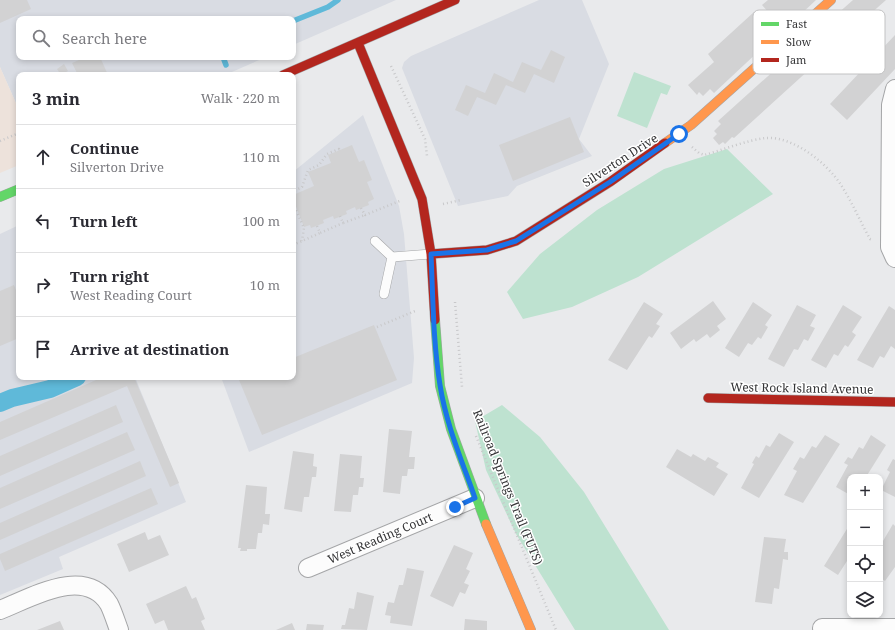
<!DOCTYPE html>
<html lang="en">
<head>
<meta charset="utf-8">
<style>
  body { margin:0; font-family:"Noto Serif",serif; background:#f7f7f7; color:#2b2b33 }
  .controls { position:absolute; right:12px; bottom:12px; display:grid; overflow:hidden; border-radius:8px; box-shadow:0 2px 6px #0003 }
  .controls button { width:36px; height:36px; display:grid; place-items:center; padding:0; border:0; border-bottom:1px solid #e1e1e2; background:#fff; color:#2b2b33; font:20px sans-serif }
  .stop { position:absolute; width:12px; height:12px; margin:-9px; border:3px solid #1a73e8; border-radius:50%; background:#fff }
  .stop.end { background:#1a73e8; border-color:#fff; box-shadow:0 1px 4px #0008 }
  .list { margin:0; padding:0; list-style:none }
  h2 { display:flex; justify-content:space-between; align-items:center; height:52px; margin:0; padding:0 16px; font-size:17px }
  h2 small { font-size:13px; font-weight:400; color:#7c7c81 }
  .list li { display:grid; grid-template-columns:26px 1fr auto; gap:12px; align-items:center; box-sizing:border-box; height:64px; padding:0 16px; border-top:1px solid #e1e1e2 }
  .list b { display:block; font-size:15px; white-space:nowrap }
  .list p { margin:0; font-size:13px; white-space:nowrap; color:#7c7c81 }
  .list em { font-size:13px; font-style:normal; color:#7c7c81 }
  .icon { flex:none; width:22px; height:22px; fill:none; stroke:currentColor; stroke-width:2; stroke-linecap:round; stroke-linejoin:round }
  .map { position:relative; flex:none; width:895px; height:630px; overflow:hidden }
  .search { position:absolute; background:#fff; box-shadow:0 2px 6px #0003; left:16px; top:16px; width:280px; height:44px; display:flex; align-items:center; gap:10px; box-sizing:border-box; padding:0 14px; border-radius:8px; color:#7c7c81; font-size:15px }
  .panel { position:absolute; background:#fff; box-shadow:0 2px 6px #0003; left:16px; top:72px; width:280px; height:308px; border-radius:8px }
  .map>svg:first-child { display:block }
  .built { fill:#d9dce3 }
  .industrial { fill:#ede2db }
  .green { fill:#bee2d0 }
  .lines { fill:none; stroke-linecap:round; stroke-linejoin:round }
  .stream { stroke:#5fb9d9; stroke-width:5.5 }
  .canal { stroke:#5fb9d9; stroke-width:18 }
  .building { fill:#d2d2d3 }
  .lane-casing { stroke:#a4a5a7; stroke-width:10 }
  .street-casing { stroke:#a4a5a7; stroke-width:20 }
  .fast-casing { stroke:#a4a5a7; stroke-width:10 }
  .slow-casing { stroke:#a4a5a7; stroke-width:10 }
  .jam-casing { stroke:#a4a5a7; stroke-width:10 }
  .path { stroke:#c8c8ca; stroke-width:2.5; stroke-dasharray:1 3; stroke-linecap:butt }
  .lane { stroke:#fcfcfc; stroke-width:9 }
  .street { stroke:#fcfcfc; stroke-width:18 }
  .fast { stroke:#63d668; stroke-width:9 }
  .slow { stroke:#ff974d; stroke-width:9 }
  .jam { stroke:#b3261e; stroke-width:9 }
  .route { stroke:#1a73e8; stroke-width:5 }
  .labels { text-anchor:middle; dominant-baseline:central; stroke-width:3; stroke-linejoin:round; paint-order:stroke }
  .street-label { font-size:12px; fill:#353537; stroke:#fff }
  .key { fill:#fff; stroke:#c2c2c3; stroke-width:1 }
  .key-label { font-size:11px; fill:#353537 }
</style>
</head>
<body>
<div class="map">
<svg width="895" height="630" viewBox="0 0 895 630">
  <rect width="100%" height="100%" fill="#e9eaec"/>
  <path class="built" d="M0 0H396L293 45V19H19V57H266L225 75H19V110L0 67Z
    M539 0H582L609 64 579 139 592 156 517 186 508 196 458 206 402 68 404 62 411 56Z
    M363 115 399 206 404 234 414 358 412 383 249 452 221 377H293V172Z
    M19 225V377H135L186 502 59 557 63 569 0 595V234Z"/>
  <path class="industrial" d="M0 67 19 110V165L0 173Z"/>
  <path class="green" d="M634 72 671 86 667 95 661 93 647 128 617 116Z
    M727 149 773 194 638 277 572 307 523 319 507 292 540 254 597 210 664 169Z
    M502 405 540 437 584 492 669 630H575L516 534 486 470 475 421Z"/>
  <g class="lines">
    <path class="stream" d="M293 21 328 7 338 0
      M223 57 226 65"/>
    <path class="canal" d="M0 403 12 398 50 389 77 377"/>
  </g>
  <path class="building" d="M0 0H27L31 9 0 23Z
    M768 0H816L784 30 762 5Z
    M853 0H886L850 32 836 15Z
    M754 12 775 36 714 93 710 89 703 96 699 92 697 95 688 85 714 62 708 54Z
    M828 22 843 39 734 138 732 137 725 144 723 142 719 145 713 138 717 134 714 131 721 124 718 121Z
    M895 35V69L847 120 830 104Z
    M551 50 565 57 554 83 534 74 525 93 506 85 496 105 477 97 468 116 455 110 466 85 485 93 494 73 513 82 522 62 541 70Z
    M86 57H100L108 75H78L72 63Z
    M64 64 68 71 61 75 57 69Z
    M570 117 584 152 513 181 499 145Z
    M352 145 359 162 364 160 372 180 367 182 374 199 368 202 369 205 356 210 355 207 346 211 347 214 334 219 333 216 323 220 324 223 311 228 310 225 304 227 293 199V195L314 186 308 172 331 163 328 155Z
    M14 285 19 298V338L0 346V291Z
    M713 301 726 319 717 326 720 330 710 338 707 334 696 342 694 339 681 349 670 333Z
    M644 302 663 314 656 324 660 326 652 338 649 336 627 370 608 360Z
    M753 302 772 315 765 325 768 327 761 339 758 337 752 345 748 343 739 357 725 348Z
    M797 305 816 315 810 326 815 328 808 341 804 339 798 350 794 349 784 367 768 359Z
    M843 305 862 317 852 332 856 335 848 347 845 345 838 356 834 354 826 368 811 360Z
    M889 306 895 310V349L891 346 884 358 880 356 873 368 857 360Z
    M374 325 397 380 262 435 239 380 246 377H293V358Z
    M103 377H134L179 483 170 487 127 386 0 440V422Z
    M116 405 123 422 0 476V456Z
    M389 429 412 431 409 457H415L414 469H408L407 476H402L400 494 383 492Z
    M127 432 135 450 0 509V488Z
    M779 433 794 442 759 498 741 488 754 464 752 463 756 456 759 458 766 445 770 447Z
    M825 435 840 444 803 503 784 495 797 471 793 469 800 457 804 459 812 446 816 448Z
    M871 435 886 445 866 477H850V495L836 487 848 465 844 463 848 457 852 459 859 447 863 449Z
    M677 449 691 457 693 454 705 461 708 457 719 463 716 467 728 474 714 496 666 467Z
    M293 451 314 454 313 466 317 467 316 477H312L309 497H304L302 512 284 509Z
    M340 454 362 456 360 478H364L363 487H359L358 495H353L351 512 334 511Z
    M893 459 895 460V497L881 490 890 472 887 470Z
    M140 461 146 476 0 540V523Z
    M246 485 267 487 265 514H270L269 525 263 524 262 533H258L256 549H247V551H240L241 548H238Z
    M151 488 158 504 5 571 0 559V554Z
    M850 524V563L847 561 838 575 824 566Z
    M893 524 895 526V567L885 581 882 579 880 582V546Z
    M145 532 148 540 160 535 169 555 129 572 117 544Z
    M764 537 786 539 784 552H788V560L783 559 779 589 774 588 772 604 755 602Z
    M454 545 473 553 466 569 470 571 464 583 469 585 465 594 460 592 453 607 430 596Z
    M407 568 424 571 412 626 390 623 391 616 385 615 388 602 394 603 399 585H403Z
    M186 586 192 599 196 597 205 619 201 621 205 630H168L164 620 155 624 146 604Z
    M357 592 374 596 367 630 341 629 342 625H345L349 608 354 609Z
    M465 619 487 621V630H464Z
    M60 621 64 630H37Z
    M292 623 295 630H276Z
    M307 624 324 625 323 630H306Z"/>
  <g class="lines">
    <defs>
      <path id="lane" d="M375 241 392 257 431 254
        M384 294 392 257"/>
      <path id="street" d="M895 89 891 105 890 247 895 258
        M308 568 475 498
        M0 610C31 598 85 565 109 604 113 612 116 622 119 630
        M822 628H895"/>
      <path id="fast" d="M0 197 19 189
        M435 320 440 386 451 429 486 524"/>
      <path id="slow" d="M665 143 691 125 831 0
        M486 524 531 630"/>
      <path id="jam" d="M358 43 422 199 431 254 435 320
        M283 75 455 0
        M431 254 487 250 516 241 610 182 665 143
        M708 398 895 402"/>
    </defs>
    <use href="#lane" class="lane-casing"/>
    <use href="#street" class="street-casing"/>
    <use href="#fast" class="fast-casing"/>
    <use href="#slow" class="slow-casing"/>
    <use href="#jam" class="jam-casing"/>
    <path class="path" d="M391 66 425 139 427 156
      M0 141 19 133
      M692 147 699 153 704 155C723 150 747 140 766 138 793 136 827 163 841 185 852 202 860 221 870 239L873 240
      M293 194 294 191 302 187 308 170 319 165 327 154 339 149V150
      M293 203 304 228 302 241
      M443 204 461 200
      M361 208 365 215 402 200
      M340 216 343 223 365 215
      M317 226 320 233 343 223
      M293 245 320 233
      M455 302 462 387
      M377 327 415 311
      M476 436 556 630"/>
    <use href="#lane" class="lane"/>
    <use href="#street" class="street"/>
    <use href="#fast" class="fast"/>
    <use href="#slow" class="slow"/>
    <use href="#jam" class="jam"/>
  </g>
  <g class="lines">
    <path class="route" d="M455 507 475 498C462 461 446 424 440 385 433 342 433 297 431 254L487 250 516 241 610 182 679 134"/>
  </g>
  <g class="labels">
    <g class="street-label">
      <text transform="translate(620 160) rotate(-33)">Silverton Drive</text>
      <text transform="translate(802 388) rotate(1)">West Rock Island Avenue</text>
      <text transform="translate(508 487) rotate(68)">Railroad Springs Trail (FUTS)</text>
      <text transform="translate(380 538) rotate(-23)">West Reading Court</text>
    </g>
  </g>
  <rect x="753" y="10" width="132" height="64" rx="6" class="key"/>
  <rect x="761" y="22" width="18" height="4" fill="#63d668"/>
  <rect x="761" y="40" width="18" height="4" fill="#ff974d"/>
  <rect x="761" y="58" width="18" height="4" fill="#b3261e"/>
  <g class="key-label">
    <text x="786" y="28">Fast</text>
    <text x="786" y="46">Slow</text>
    <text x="786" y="64">Jam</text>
  </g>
</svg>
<div class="controls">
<button>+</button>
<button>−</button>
<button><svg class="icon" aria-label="locate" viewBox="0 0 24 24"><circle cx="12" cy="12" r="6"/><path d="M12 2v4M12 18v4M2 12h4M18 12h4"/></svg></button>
<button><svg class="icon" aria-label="layers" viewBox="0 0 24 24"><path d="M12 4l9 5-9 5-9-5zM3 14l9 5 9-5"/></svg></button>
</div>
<div class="stop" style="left:679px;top:134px"></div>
<div class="stop end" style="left:455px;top:507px"></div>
<div class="search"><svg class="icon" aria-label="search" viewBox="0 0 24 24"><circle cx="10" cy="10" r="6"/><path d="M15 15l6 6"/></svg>Search here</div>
<section class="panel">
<h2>3 min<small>Walk · 220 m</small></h2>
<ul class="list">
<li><svg class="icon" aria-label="ahead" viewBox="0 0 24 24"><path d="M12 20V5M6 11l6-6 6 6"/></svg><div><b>Continue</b><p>Silverton Drive</p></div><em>110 m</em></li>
<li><svg class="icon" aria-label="left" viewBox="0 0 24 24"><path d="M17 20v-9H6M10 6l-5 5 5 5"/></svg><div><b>Turn left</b></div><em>100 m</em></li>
<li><svg class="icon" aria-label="right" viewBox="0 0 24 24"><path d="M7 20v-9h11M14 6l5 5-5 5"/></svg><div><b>Turn right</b><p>West Reading Court</p></div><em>10 m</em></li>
<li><svg class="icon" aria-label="arrive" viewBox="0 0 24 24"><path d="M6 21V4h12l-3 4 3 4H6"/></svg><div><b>Arrive at destination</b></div></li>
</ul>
</section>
</div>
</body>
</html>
